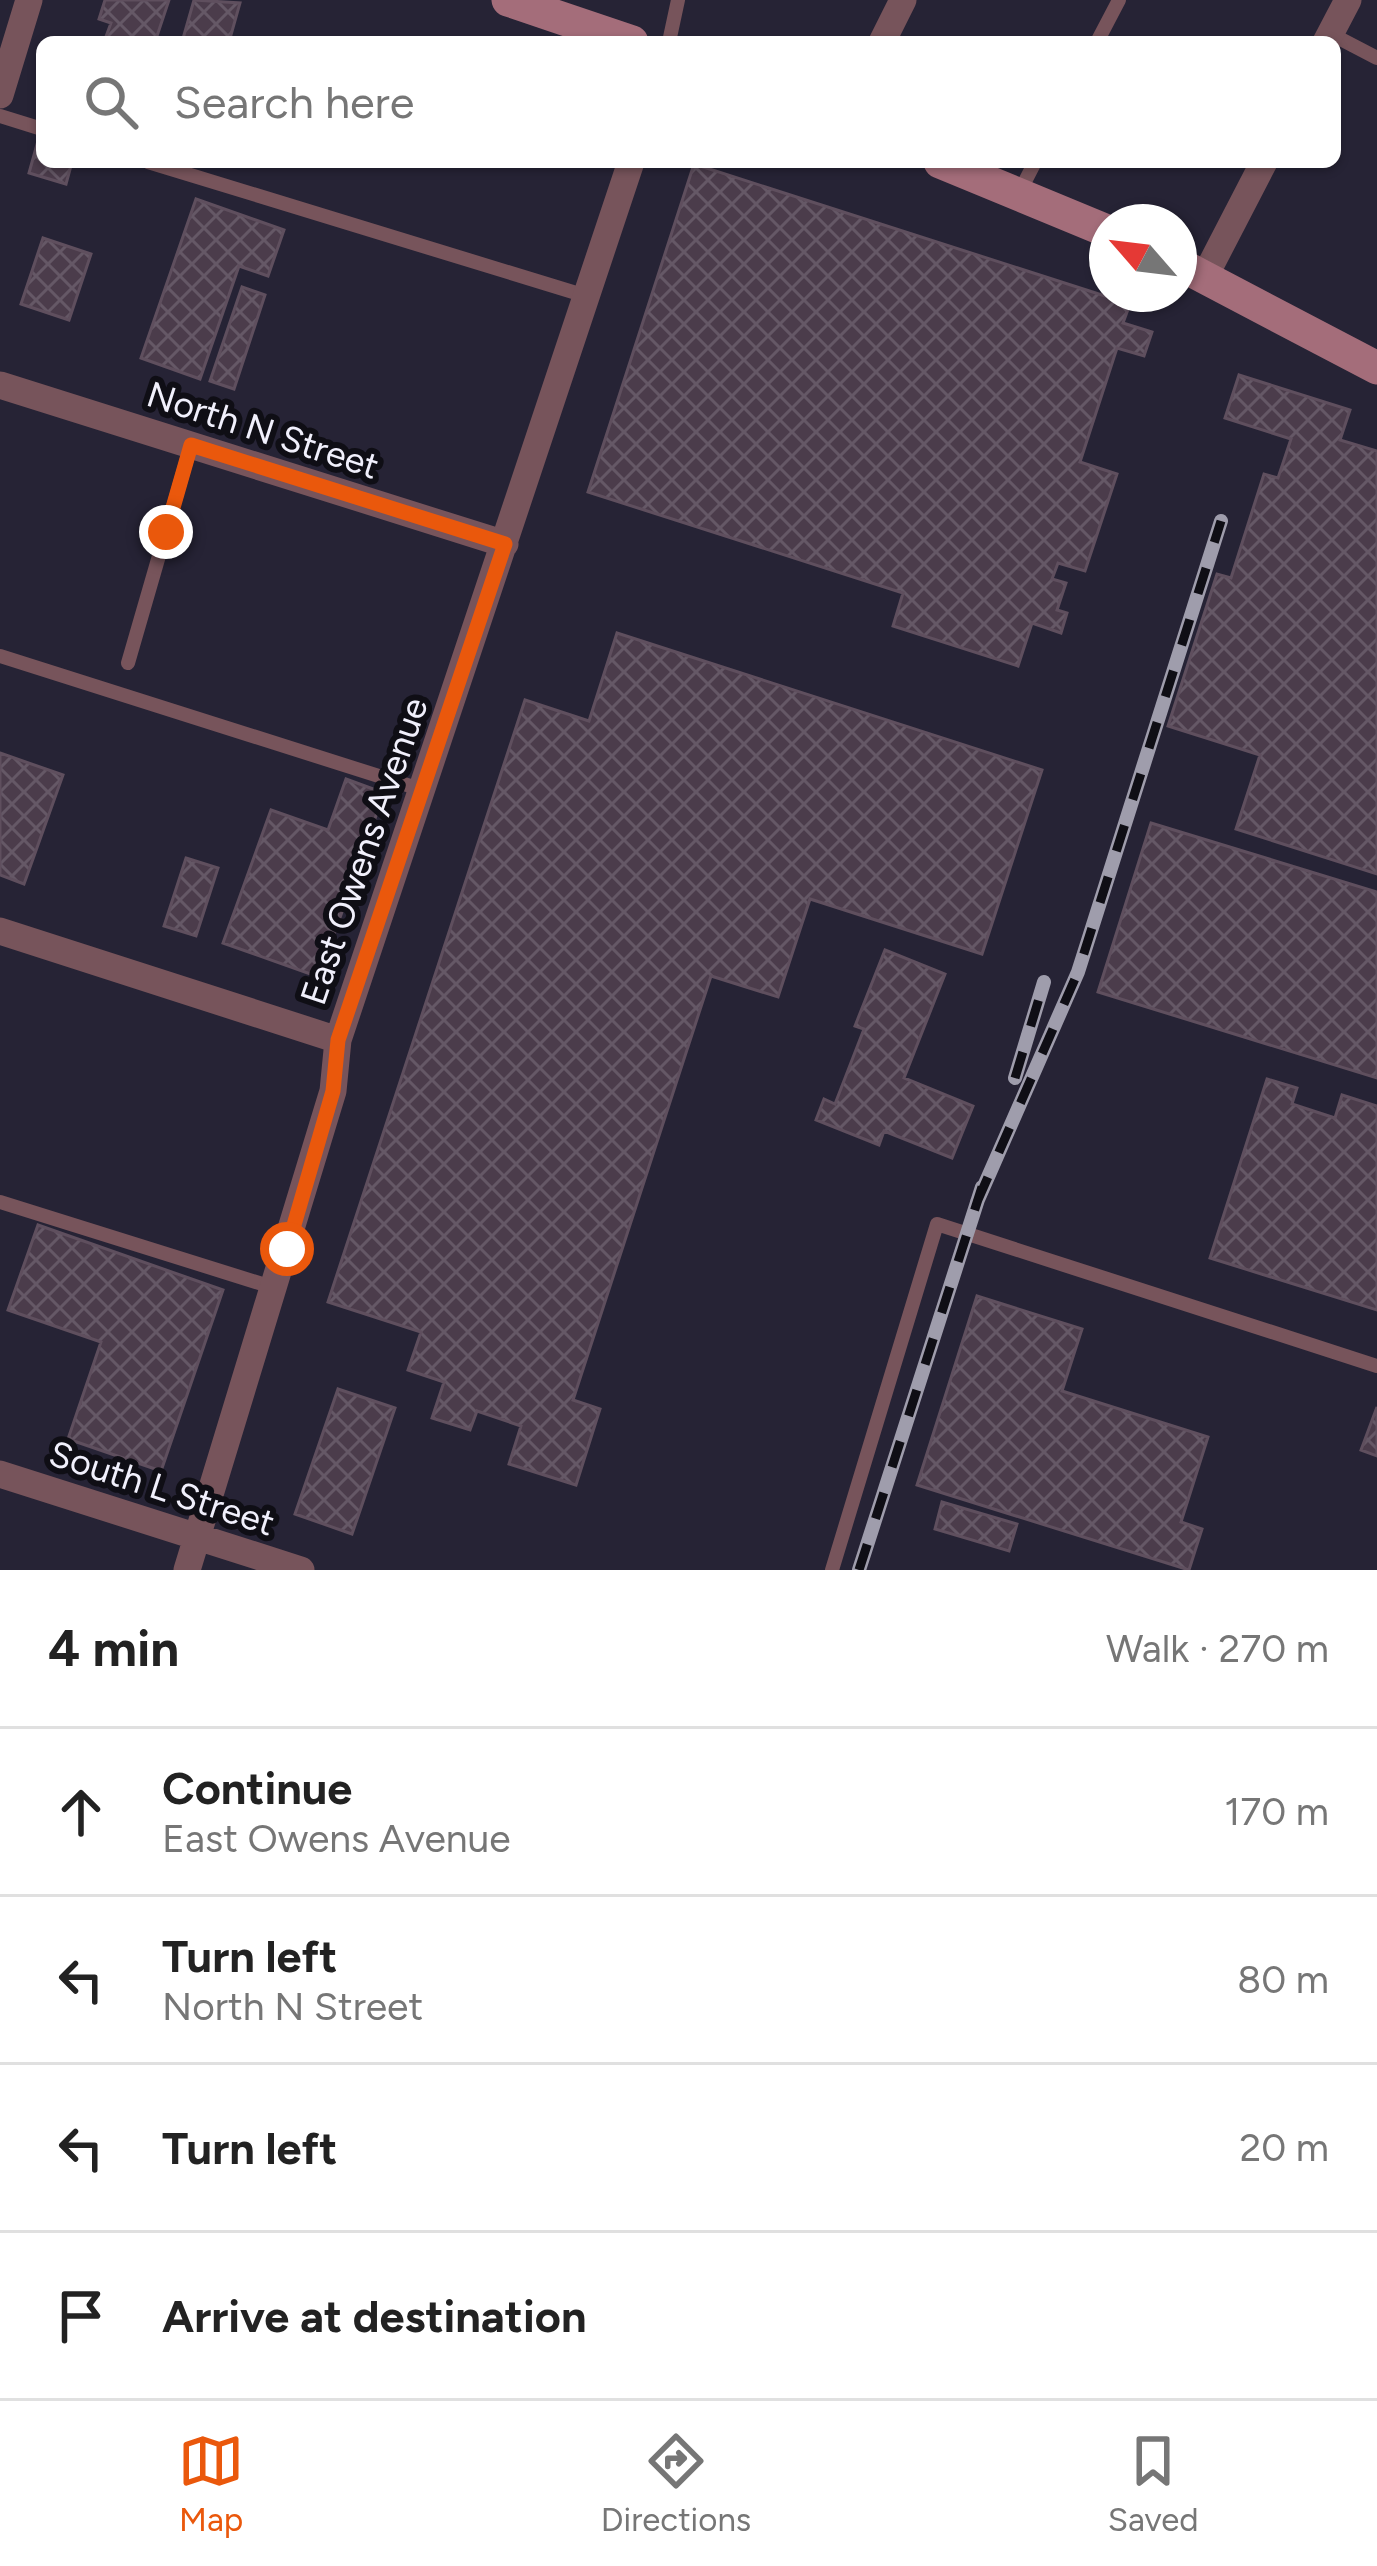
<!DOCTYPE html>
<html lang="en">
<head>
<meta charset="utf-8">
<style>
  body { margin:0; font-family:Figtree,sans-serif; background:#f2f2f2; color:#222 }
  .compass { position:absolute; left:1089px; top:204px; width:108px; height:108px; border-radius:50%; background:#fff; box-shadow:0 3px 9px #0004; rotate:298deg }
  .stop { position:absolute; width:36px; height:36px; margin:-27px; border:9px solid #ea580c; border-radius:50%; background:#fff }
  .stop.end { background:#ea580c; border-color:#fff; box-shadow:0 3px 12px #0008 }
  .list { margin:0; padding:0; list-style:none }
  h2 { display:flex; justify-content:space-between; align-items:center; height:156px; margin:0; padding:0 48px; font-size:51px }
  h2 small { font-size:39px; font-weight:400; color:#767676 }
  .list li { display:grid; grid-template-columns:78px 1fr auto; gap:36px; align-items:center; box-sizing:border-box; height:168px; padding:0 48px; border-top:3px solid #e0e0e0 }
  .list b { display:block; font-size:45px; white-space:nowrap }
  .list p { margin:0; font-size:39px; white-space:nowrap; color:#767676 }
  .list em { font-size:39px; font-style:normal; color:#767676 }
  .icon { flex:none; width:66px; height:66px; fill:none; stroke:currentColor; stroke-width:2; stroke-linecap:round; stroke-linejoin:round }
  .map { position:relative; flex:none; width:1377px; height:1570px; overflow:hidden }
  .search { position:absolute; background:#fff; box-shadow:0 3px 9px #0004; left:36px; right:36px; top:36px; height:132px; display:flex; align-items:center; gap:30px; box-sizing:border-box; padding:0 42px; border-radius:18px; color:#767676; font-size:45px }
  .sheet { height:828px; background:#fff }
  nav { display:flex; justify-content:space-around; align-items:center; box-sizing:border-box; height:168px; border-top:3px solid #e0e0e0; background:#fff; font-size:33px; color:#767676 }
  nav a { display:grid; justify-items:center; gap:6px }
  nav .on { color:#ea580c }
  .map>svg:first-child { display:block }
  .building { fill:url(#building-cross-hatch); stroke:#5f4f5e; stroke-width:3 }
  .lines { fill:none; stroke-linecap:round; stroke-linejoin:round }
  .service { stroke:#77545b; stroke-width:14 }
  .minor { stroke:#77545b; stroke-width:27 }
  .secondary { stroke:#a46d7a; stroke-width:33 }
  .rail-casing { stroke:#9f9dac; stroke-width:14 }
  .rail { stroke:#0f0e15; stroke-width:9; stroke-dasharray:27; stroke-linecap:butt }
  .route { stroke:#ea580c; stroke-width:15 }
  .labels { text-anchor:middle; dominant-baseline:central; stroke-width:12; stroke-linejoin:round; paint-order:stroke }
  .street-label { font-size:36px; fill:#f1f0fc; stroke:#0f0e15 }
</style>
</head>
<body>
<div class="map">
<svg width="1377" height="1570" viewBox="0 0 1377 1570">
  <defs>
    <pattern id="building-cross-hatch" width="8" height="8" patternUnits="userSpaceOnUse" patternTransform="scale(3)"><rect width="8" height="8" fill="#4b3c4b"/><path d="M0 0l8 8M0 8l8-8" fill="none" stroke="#655866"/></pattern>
  </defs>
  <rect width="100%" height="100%" fill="#262335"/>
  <path class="building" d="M105 0H169L155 42H104L111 23 99 19Z
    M194 0 240 3 229 42H182Z
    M39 137 42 162H72L66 184 29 173Z
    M694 164 1130 304 1123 323 1152 332 1144 356 1117 348 1080 462 1117 474 1085 571 1058 563 1052 579 1066 583 1057 610 1067 613 1061 633 1032 623 1018 666 893 626 903 593 588 492Z
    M196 199 284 230 268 276 239 266 200 379 141 358Z
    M43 238 91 254 69 320 21 304Z
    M242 287 265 295 234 389 210 381Z
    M1239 375 1350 410 1340 440 1377 451V874L1236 829 1260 755 1168 726 1217 574 1231 578 1264 474 1278 478 1291 439 1225 418Z
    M617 633 1042 770 982 954 810 899 778 997 711 976 573 1400 600 1409 576 1485 509 1464 521 1426 477 1411 470 1430 432 1418 444 1382 408 1370 421 1332 328 1302 525 700 589 721Z
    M0 753 63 775 24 884 0 875Z
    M346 779 384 793 319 977 223 943 271 810 328 830Z
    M1151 823 1377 892V1078L1098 992Z
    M186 858 218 868 196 936 164 926Z
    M885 950 945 974 904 1078 973 1106 952 1158 884 1131 879 1145 816 1120 824 1099 835 1104 864 1029 855 1026Z
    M1267 1079 1297 1088 1292 1104 1335 1118 1342 1095 1377 1106V1310L1210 1258Z
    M38 1225 223 1290 161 1471 68 1439 101 1342 8 1310Z
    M977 1296 1082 1329 1062 1391 1208 1437 1181 1522 1202 1529 1189 1570 917 1485Z
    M338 1389 395 1408 352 1534 295 1514Z
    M1377 1407V1456L1361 1450Z
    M942 1502 1017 1524 1009 1551 935 1529Z"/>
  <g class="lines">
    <path class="service" d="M1331 34 1377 58
      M669 42 678 0
      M1097 42 1119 0
      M0 116 42 129
      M148 162 586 296
      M1019 193 1035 162
      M0 656 423 790
      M128 663 191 445
      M0 1202 275 1288
      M832 1570 937 1224 1377 1366"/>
    <path class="minor" d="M882 42 903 0
      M1326 42 1348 0
      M0 95 29 0
      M1205 276 1264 162
      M0 385 505 544
      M0 931 338 1040
      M0 1474 301 1570
      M187 1570 333 1091 338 1040 631 162"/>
    <path class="secondary" d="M508 0 632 42
      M940 162 1107 231
      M1179 264 1377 368"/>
    <defs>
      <path id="rail" d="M1015 1078 1044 982
        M977 1202 1078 972 1221 521
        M859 1570 982 1187"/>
    </defs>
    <use href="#rail" class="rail-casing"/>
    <use href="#rail" class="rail"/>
  </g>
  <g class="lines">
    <path class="route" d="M166 532 191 445 505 544 338 1040 333 1091 287 1249"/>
  </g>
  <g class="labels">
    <g class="street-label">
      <text transform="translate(263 430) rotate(18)">North N Street</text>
      <text transform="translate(364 851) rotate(-71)">East Owens Avenue</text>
      <text transform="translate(162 1488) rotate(18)">South L Street</text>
    </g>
  </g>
</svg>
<svg class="compass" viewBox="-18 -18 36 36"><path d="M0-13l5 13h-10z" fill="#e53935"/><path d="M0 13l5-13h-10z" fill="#767676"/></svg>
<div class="stop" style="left:287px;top:1249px"></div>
<div class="stop end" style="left:166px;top:532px"></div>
<div class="search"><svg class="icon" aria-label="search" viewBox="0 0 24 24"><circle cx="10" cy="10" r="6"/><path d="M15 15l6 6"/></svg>Search here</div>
</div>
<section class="sheet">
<h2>4 min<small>Walk · 270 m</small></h2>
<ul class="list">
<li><svg class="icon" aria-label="ahead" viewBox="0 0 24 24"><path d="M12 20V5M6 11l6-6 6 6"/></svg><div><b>Continue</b><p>East Owens Avenue</p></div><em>170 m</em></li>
<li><svg class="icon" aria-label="left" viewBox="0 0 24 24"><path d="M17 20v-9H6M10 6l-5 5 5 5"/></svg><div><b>Turn left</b><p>North N Street</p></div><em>80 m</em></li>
<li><svg class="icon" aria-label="left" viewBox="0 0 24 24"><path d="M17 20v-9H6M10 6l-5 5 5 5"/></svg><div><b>Turn left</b></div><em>20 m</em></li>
<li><svg class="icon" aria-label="arrive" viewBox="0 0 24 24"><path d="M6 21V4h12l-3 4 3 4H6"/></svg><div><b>Arrive at destination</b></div></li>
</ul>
</section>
<nav>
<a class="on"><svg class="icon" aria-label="map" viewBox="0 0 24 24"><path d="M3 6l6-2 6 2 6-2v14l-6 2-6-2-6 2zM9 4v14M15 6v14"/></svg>Map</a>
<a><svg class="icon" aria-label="directions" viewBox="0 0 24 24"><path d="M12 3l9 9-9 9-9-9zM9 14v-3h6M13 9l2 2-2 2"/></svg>Directions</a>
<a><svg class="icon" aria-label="saved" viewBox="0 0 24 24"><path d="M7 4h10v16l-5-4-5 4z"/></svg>Saved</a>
</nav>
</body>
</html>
